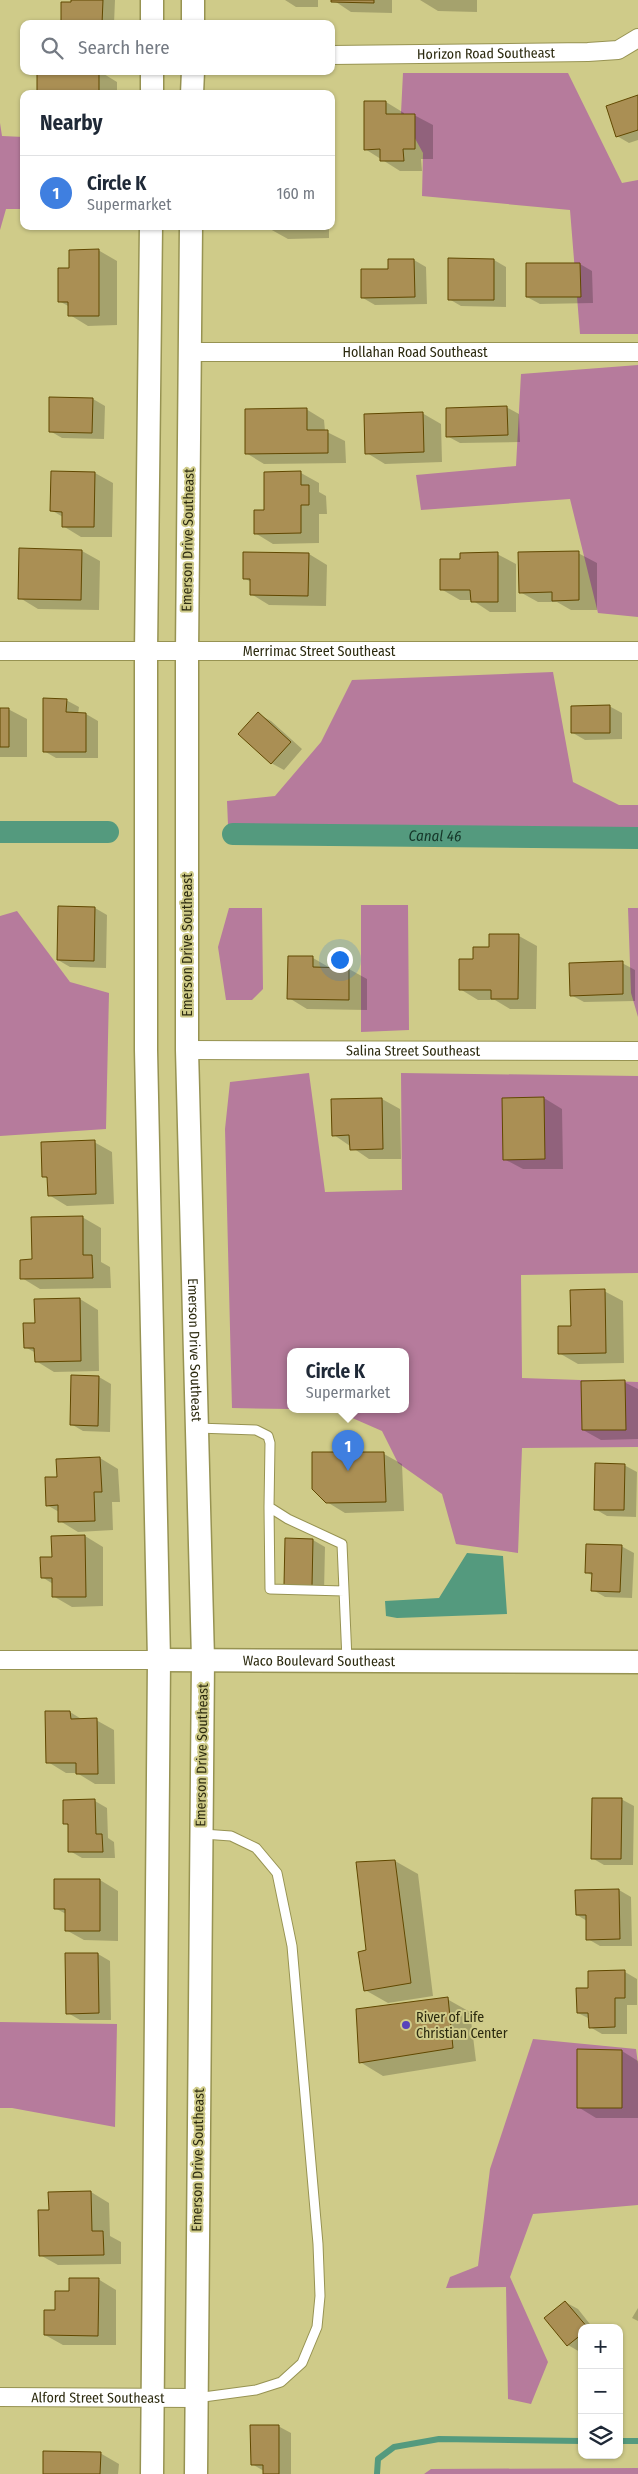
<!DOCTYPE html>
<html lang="en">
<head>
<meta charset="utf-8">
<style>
  body { margin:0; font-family:"Fira Sans Condensed",sans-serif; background:#f6f6f7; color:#1f2937 }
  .controls { position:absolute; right:15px; bottom:15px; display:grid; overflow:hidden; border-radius:10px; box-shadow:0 1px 4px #0004 }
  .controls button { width:45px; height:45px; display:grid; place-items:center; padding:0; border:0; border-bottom:1px solid #e0e1e3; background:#fff; color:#1f2937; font:25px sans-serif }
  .you { position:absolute; left:339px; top:959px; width:18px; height:18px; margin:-12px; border:4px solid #fff; border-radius:50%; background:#1a73e8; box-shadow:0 0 0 8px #1a73e833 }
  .badge { display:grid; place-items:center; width:32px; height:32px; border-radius:50%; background:#db2777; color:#fff; font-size:16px; font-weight:700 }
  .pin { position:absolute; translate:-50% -41px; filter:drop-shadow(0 1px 2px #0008) }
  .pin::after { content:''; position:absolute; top:26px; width:18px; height:15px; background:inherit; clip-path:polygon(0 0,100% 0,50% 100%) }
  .popup { position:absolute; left:287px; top:1348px; width:122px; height:65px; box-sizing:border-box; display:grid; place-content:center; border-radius:10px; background:#fff; filter:drop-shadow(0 1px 4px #0005); font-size:16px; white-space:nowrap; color:#747a83 }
  .popup b { font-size:19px; color:#1f2937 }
  .popup::after { content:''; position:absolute; left:50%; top:100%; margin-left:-10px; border:10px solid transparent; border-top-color:#fff }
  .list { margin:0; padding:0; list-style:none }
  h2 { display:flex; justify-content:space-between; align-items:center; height:65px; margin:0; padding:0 20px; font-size:21px }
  h2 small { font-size:16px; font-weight:400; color:#747a83 }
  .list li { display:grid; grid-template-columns:32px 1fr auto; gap:15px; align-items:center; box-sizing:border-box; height:75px; padding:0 20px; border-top:1px solid #e0e1e3 }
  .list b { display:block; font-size:19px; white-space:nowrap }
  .list p { margin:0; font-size:16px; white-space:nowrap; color:#747a83 }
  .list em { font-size:16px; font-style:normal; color:#747a83 }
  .icon { flex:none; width:28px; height:28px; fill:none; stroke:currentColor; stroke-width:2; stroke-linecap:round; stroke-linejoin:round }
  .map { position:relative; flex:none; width:638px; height:2474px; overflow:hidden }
  .search { position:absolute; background:#fff; box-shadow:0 1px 4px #0004; left:20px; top:20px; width:315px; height:55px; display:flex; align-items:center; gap:12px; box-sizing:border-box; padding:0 18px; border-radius:10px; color:#747a83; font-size:19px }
  .panel { position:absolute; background:#fff; box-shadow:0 1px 4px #0004; left:20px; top:90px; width:315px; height:140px; border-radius:10px }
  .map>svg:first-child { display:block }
  .forest { fill:#b67b9c }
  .water { fill:#549a7e }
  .shadow { fill:#0003 }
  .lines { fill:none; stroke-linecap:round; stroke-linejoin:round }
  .stream { stroke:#549a7e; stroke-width:6 }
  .canal { stroke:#549a7e; stroke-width:22 }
  .building { fill:#aa8f54; stroke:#614800 }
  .service-casing { stroke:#979352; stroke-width:11 }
  .minor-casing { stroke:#979352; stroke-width:20 }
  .tertiary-casing { stroke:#979352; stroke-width:25 }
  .service { stroke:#fff; stroke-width:9 }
  .minor { stroke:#fff; stroke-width:18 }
  .tertiary { stroke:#fff; stroke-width:22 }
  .poi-dot { fill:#5843bb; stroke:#cfcb89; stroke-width:2 }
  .labels { text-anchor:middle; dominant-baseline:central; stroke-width:4; stroke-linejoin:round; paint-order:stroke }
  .street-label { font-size:14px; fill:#2c2a0f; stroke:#cfcb89 }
  .poi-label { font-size:14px; fill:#2c2a0f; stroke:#cfcb89; text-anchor:start }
  .water-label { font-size:15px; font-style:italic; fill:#153629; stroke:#cfcb89 }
</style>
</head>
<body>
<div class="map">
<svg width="638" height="2474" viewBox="0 0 638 2474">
  <rect width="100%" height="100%" fill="#cfcb89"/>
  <path class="forest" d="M403 73H568L622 183 638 180V334H580L570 210 422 196 423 153 401 113Z
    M0 123 2 136 24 137V209H6L0 230Z
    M638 365V617L598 613 570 499 421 510 416 475 516 466 521 374Z
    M553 672 573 782 619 805H638V829L228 825 227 801 275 796 321 742 352 680Z
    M361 905H408L409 1030 361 1032Z
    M229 908H262L263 989 252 1000H226L218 947Z
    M628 908H638V1017L631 993Z
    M17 911 70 982 109 993 106 1129 0 1136V916Z
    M309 1073 325 1192 402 1190 401 1073 638 1076V1273L521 1275 522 1378 638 1382V1447L522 1448 518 1553 456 1544 442 1494 398 1463 382 1431 334 1410H319H406V1352H290V1409L232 1408 225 1129 230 1082Z
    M0 2022 117 2024 115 2127 12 2108H0Z
    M533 2039 636 2049 638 2064V2205L533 2214 510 2277 548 2362 531 2404 508 2399 506 2287 446 2288 450 2277 478 2266 490 2169Z
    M638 2468V2474H424L431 2469Z"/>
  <path class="water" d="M467 1553 503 1556 507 1614 397 1618 386 1616 385 1601 439 1598Z"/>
  <path class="shadow" d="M72 0H115L114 24H62Z
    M285 0H318V7H296Z
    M333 0H392V13L351 12Z
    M420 0H477V12L438 11Z
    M99 71 117 82V94H38Z
    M638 97V140L629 143 617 136Z
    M386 102 404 113V115H414L433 125V159H421L422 171H400L365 149Z
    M270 226H329V238L288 239 270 229Z
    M98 250 117 261V325L88 326 70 315V307L59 301 70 269Z
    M414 260 426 267 427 304 375 305 363 298 389 270Z
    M494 260 506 267V307L461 306 449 299Z
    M527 264H580L592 271 593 303 540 304 527 297Z
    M93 399 105 406 104 439 62 438 50 431Z
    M506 407 519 414 520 442 460 443 447 436Z
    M306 409 324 420 325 431 345 441 346 463 264 464 246 453Z
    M422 413 441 424 442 462 385 464 367 453Z
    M95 473 113 483 112 537H81L63 526V517L51 510Z
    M301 473 319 483V492L326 496 327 514H319V543L273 544 255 533 265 512Z
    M82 551 100 561 99 610 38 609 20 598Z
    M578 553 597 563V610H571L557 602H538L520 592Z
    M309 554 327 565 326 606 269 605 251 594V582L244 578Z
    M497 554 516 564V612H490L472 600H460L441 589 461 560Z
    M66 700 79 707 78 714H86L98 721V758H56L44 751Z
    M609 706 622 713V739L585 740 573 733Z
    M0 709H8L27 719V757H0Z
    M258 714 271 721 302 749 284 770 271 763Z
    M95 908 107 915 106 968 70 967 58 960Z
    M519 936 537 946 536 1009H510L495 1000H478L460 989 474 960 490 949Z
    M289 957 313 958 332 969H349L367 979V1010L307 1009 289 998Z
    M622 963 635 970V1001L584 1002 571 995Z
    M544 1098 562 1109 563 1169H523L504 1159Z
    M382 1099 400 1109 401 1159H369L334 1135Z
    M94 1142 112 1152 114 1204 67 1206 49 1195V1179L43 1176Z
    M82 1217 101 1228V1262L110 1267 111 1288 40 1289 22 1278 33 1261Z
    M604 1291 623 1301 624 1363 578 1364 559 1353 572 1327Z
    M80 1299 98 1310 99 1371 54 1372 36 1361V1353L25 1347 36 1324Z
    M99 1377 111 1384 110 1432 83 1431 71 1424Z
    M624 1382 638 1389V1439L601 1440 583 1430Z
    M384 1454 402 1464 404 1511 345 1513 327 1502Z
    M100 1458 118 1469 120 1502H112L113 1530 78 1532 60 1521 59 1512 47 1505 59 1478 58 1460Z
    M624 1465 637 1472 636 1517 607 1516 595 1509Z
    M85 1536 103 1547V1606L72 1607 53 1596V1584L42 1577 53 1558Z
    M286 1539 313 1540 325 1547 324 1592H297Z
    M621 1546 634 1553 632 1598 605 1597 593 1590V1576L586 1572Z
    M70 1712 83 1720H96L114 1730 115 1784H95L77 1773H66L48 1762Z
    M621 1799 634 1806 633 1865H604L592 1858Z
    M95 1801 107 1808 108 1838 114 1842 115 1858H82L70 1851 69 1826 65 1823Z
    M395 1861 418 1874 433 1996 388 2003 365 1990 368 1951Z
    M100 1880 118 1891V1941L84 1940 66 1930V1914L55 1908Z
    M619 1890 631 1897 632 1946H600L588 1939 587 1921 577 1915Z
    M98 1954 110 1961 111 2020H80L68 2013Z
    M625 1972 637 1979V2005H627V2034H602L590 2027V2019L578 2013 590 1990Z
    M447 1999 470 2012 476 2061 383 2076 360 2062Z
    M622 2051 638 2061V2118H596L578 2107Z
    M91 2192 109 2203 110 2236 121 2242V2264L58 2265 40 2255 50 2211V2193Z
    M98 2279 116 2290V2345H63L45 2335 70 2292Z
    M565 2302 578 2309 593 2328H582L580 2352 568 2345Z
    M638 2308V2321L632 2318Z
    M278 2426 291 2433V2474H264V2471L252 2464Z
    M100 2453 119 2464 118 2474H44Z"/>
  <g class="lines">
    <path class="stream" d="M619 2441H638
      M377 2474 378 2459 394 2447 439 2439 582 2441"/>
    <g class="canal">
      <path d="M0 832H108"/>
      <path id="s1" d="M233 834 638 838"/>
    </g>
  </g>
  <path class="building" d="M71 0H103L102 24H61V2H71Z
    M331 0H374V3L331 2Z
    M37 71H99V94H37Z
    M638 95V130L616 137 606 106Z
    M364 101H386V114H415V149H403L404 161H380V149L364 150Z
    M269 226H311V229H269Z
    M99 249V316H68V302H58V268H69V250Z
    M448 258 494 259V300H448Z
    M388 259H414L415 297 361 298V269H388Z
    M526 263H580L581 297H526Z
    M49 397 93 398 92 433 49 432Z
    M507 406 508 435 446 437V408Z
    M307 408V430H328V453L245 454V409Z
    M423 412 424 452 365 454 364 414Z
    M51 471 95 472 94 527H62V512L50 511Z
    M301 471V485H309V505H301V533L254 534V510H264V472Z
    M19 548 82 550 81 600 18 599Z
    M579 551V600L552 601V592L519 593 518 552Z
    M243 552 309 553 308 596 250 595V579H243Z
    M498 552V602H471L470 590H440V559H460V553Z
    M43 698 67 699 66 712 86 713V752H43Z
    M610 705V733H571V706Z
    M0 708H9V747H0Z
    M258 712 291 742 271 764 238 734Z
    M58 906 95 907 94 961 57 960Z
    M489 934H519L518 999H491V990H459V959H473V947H489Z
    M288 956H313V967L349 968V1000L287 999Z
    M623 961V994L570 996 569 963Z
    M544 1097 545 1159 503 1160 502 1098Z
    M382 1098 383 1149 350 1150 349 1135 332 1136 331 1099Z
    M95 1140 96 1194 48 1196 47 1177H42L41 1142Z
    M83 1216V1255H92L93 1278 20 1279V1260L32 1259 31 1217Z
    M605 1289 606 1353 558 1354V1326H571L570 1290Z
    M80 1298 81 1361 35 1362 34 1348H24L23 1323H35L34 1299Z
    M71 1375 99 1376 98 1426 70 1425Z
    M625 1380 626 1430H582L581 1381Z
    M312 1452H384L386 1502 326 1503 312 1489Z
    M100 1457 102 1492H94L95 1521 58 1522V1505L46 1506 45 1477H57L56 1459Z
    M595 1463 625 1464 624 1510H594Z
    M85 1535 86 1597H52V1578H41L40 1557H52L51 1536Z
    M285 1538 313 1539 312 1586 284 1585Z
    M586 1544 622 1545 620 1592 591 1591 592 1573H585Z
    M45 1711H70L71 1719 97 1718 98 1774H76V1763H46Z
    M592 1798H622L621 1859H591Z
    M95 1799 96 1834H102L103 1852H68V1824H63V1800Z
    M395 1860 411 1983 364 1991 358 1952 366 1950 356 1862Z
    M54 1879H100V1931H65V1909H54Z
    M619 1889 620 1939 586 1940V1915H576L575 1890Z
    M65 1953H98L99 2013 66 2014Z
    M625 1970V1998H615V2027L589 2028 588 2013H577L576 1988H588V1971Z
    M448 1997 453 2048 359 2063 356 2009Z
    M577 2049 622 2050V2108H577Z
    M91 2191 92 2231H103L104 2255 39 2256 38 2210H49L48 2192Z
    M69 2278H99L98 2336 44 2335V2310H55V2291H69Z
    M565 2301 588 2328H582V2334L567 2346 544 2318Z
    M250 2425H279V2474H263V2465H251Z
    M43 2451 101 2452 100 2474H43Z"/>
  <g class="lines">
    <defs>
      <path id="service" d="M197 1428 256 1430 268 1436 270 1443 269 1507 288 1519 342 1544 347 1660
        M269 1507 270 1589 344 1591
        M196 2398 256 2390 281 2382 302 2363 317 2327 320 2296 318 2244 292 1946 277 1873 256 1848 231 1836 203 1834"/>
      <g id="minor">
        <path id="s2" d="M331 55 588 52 618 50 638 38"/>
        <path id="s3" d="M191 352H638"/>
        <path id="s4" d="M0 651H638"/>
        <path id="s5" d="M187 1050 638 1051"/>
        <path d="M0 1660H159"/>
        <path id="s6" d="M0 2397 196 2398"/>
      </g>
      <g id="tertiary">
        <path d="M152 24V0"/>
        <path d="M193 24V0"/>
        <path d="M152 94V71"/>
        <path d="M192 94 193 71"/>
        <path d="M151 226 146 652V1050L159 1660 152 2474"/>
        <path id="s7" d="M191 226 187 652V1050L203 1659 196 2474"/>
        <path id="s8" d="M159 1660 638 1662"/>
      </g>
    </defs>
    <use href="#service" class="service-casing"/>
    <use href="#minor" class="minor-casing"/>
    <use href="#tertiary" class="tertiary-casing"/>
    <use href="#service" class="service"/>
    <use href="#minor" class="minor"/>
    <use href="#tertiary" class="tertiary"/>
  </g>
  <circle class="poi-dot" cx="406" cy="2025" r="5"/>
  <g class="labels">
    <g class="street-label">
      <text stroke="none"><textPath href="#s2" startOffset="155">Horizon Road Southeast</textPath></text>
      <text stroke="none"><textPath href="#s3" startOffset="224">Hollahan Road Southeast</textPath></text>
      <text transform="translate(188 540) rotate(-89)">Emerson Drive Southeast</text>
      <text stroke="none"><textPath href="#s4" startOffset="319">Merrimac Street Southeast</textPath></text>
      <text transform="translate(187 945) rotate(-90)">Emerson Drive Southeast</text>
      <text stroke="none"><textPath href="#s5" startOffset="226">Salina Street Southeast</textPath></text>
      <text stroke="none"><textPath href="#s7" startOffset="1124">Emerson Drive Southeast</textPath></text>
      <text stroke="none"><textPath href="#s8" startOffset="160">Waco Boulevard Southeast</textPath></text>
      <text transform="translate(202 1755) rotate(-89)">Emerson Drive Southeast</text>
      <text transform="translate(198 2160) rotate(-89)">Emerson Drive Southeast</text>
      <text stroke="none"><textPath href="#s6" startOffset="98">Alford Street Southeast</textPath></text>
    </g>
    <g class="poi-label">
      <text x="416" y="2017">River of Life<tspan x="416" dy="16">Christian Center</tspan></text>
    </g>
    <g class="water-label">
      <text stroke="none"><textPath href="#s1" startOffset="202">Canal 46</textPath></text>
    </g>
  </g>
</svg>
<div class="controls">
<button>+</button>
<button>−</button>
<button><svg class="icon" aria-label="layers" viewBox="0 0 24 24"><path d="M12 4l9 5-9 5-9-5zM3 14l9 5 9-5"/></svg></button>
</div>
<div class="you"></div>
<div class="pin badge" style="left:348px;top:1471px;background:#3f7fe0">1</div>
<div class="popup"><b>Circle K</b>Supermarket</div>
<div class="search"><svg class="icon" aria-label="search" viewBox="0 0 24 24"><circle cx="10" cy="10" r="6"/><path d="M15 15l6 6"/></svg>Search here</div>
<section class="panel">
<h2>Nearby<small></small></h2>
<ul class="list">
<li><span class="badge" style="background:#3f7fe0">1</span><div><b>Circle K</b><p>Supermarket</p></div><em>160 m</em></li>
</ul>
</section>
</div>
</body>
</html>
